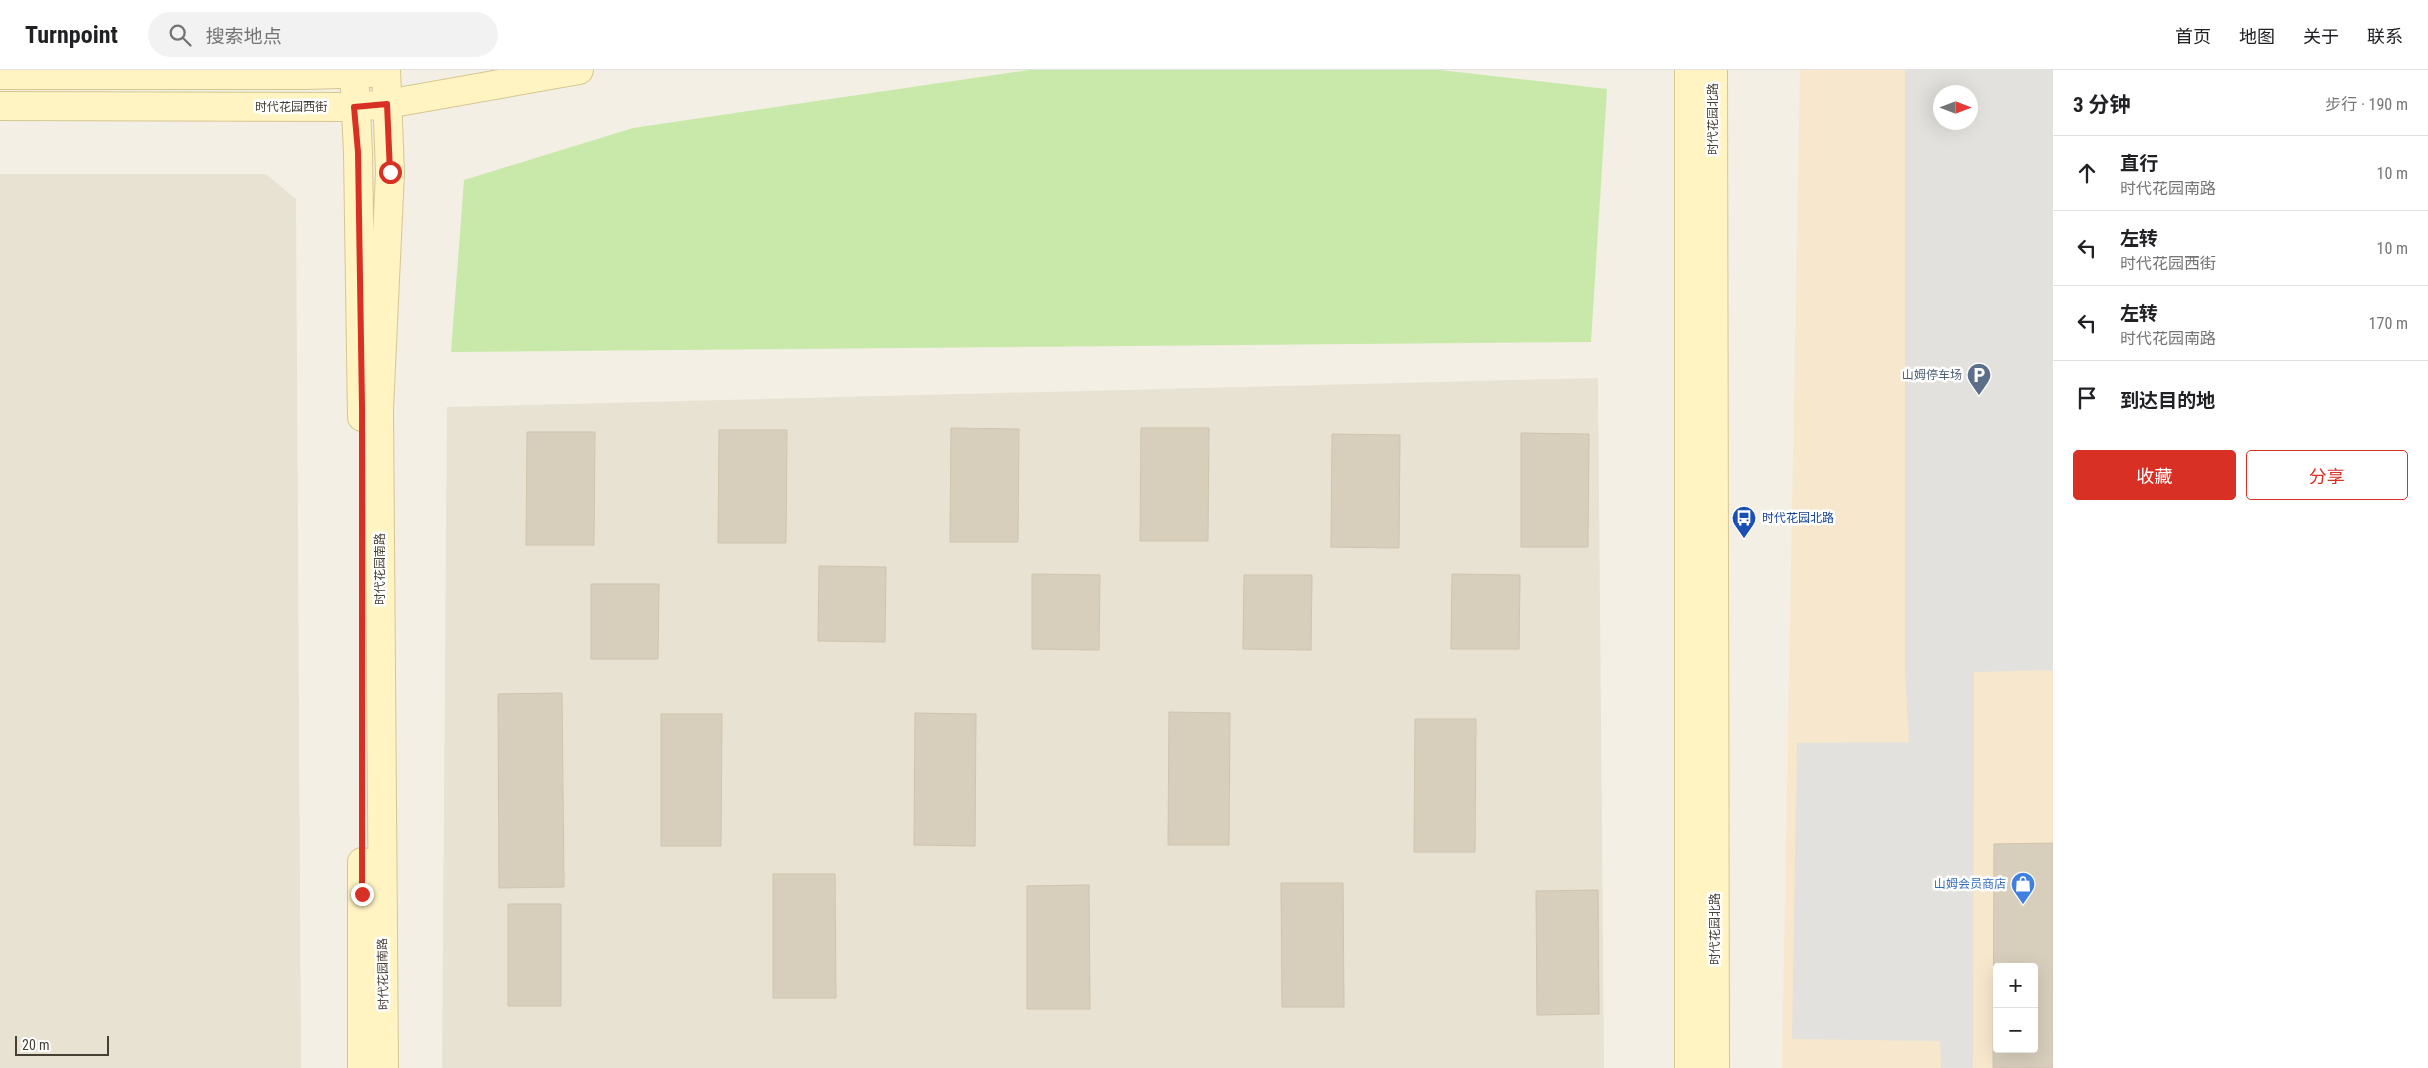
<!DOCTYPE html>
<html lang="zh">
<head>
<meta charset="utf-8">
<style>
  body { margin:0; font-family:"Roboto Condensed","Noto Sans SC",sans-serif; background:#f2f2f2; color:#202124 }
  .controls { position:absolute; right:15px; bottom:15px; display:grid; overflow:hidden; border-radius:5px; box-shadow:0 5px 20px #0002 }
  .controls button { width:45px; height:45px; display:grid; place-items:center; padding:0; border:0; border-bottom:1px solid #e0e0e0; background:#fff; color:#202124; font:25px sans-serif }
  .compass { position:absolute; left:1933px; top:15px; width:45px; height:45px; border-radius:50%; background:#fff; box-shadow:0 5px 20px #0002; rotate:90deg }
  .scale { position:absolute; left:15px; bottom:12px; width:94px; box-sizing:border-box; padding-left:5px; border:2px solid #453f34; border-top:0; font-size:14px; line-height:18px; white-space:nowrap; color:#453f34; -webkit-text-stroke:4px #fff; paint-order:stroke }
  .stop { position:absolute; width:15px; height:15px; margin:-11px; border:4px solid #d93025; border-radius:50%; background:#fff }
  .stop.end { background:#d93025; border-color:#fff; box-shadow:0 1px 5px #0008 }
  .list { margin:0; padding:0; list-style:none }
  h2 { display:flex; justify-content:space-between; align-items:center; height:65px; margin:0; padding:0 20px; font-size:21px }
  h2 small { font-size:16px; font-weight:400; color:#757577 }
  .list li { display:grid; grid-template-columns:32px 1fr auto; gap:15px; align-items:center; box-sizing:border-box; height:75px; padding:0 20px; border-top:1px solid #e0e0e0 }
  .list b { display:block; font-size:19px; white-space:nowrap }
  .list p { margin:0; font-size:16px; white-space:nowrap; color:#757577 }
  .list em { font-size:16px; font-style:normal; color:#757577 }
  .actions { display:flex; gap:10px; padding:15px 20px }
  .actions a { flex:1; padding:11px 0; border:1px solid #d93025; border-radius:5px; text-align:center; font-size:18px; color:#d93025 }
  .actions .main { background:#d93025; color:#fff }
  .icon { flex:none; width:28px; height:28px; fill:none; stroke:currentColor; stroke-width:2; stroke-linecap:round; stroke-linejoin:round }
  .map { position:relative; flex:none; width:2053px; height:998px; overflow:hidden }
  header { display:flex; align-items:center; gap:30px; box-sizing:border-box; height:70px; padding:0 25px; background:#fff; border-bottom:1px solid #e0e0e0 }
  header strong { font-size:24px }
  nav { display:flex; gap:28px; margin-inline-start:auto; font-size:18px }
  .search { width:350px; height:45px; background:#f2f2f2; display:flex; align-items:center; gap:12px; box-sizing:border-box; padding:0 18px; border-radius:28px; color:#757577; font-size:19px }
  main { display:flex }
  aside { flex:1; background:#fff }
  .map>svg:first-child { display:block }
  .residential { fill:#e7e2d2 }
  .commercial { fill:#f6e7cd; fill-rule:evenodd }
  .green { fill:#c9e9aa }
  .parking { fill:#e3e1dd; fill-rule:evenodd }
  .building { fill:#d8cebc; stroke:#d0c4ac; fill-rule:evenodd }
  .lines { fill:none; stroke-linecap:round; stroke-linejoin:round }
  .secondary-casing { stroke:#d5c791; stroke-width:30 }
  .secondary { stroke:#fff4c2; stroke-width:28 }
  .route { stroke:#d93025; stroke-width:6 }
  .labels { text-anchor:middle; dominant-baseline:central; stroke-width:5; stroke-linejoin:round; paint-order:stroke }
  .street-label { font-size:12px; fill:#453f34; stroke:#fff }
  .service-label { font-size:12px; fill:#4e5e75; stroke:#fff; text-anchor:end }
  .transit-label { font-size:12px; fill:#164399; stroke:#fff; text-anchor:start }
  .shop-label { font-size:12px; fill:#366cbe; stroke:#fff; text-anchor:end }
</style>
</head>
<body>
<header>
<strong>Turnpoint</strong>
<div class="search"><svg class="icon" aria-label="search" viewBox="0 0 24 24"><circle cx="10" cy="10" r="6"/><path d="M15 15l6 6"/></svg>搜索地点</div>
<nav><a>首页</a><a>地图</a><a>关于</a><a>联系</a></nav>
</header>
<main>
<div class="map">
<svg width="2053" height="998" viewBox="0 0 2053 998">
  <rect width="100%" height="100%" fill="#f3efe4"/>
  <path class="residential" d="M0 104H266L296 129 301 998H0Z
    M1598 308 1604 998H442L447 337Z"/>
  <path class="commercial" d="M1800 0H2053V998H1782ZM1940 22H1970V52H1940ZM1997 897H2034V979H1997Z"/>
  <path class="green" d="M1029 0H1440L1607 19 1591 272 451 282 464 110 633 58Z"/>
  <path class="parking" d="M1905 0H2053V600L1974 602 1973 998H1941L1940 971 1792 969 1797 673 1909 672 1905 602ZM1940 22H1970V52H1940Z"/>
  <path class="building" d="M951 358 1019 359 1018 472H950Z
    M1141 358H1209L1208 471H1140Z
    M719 360H787L786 473H718Z
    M527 362H595L594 475H526Z
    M1521 363 1589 364 1588 477H1521Z
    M1332 364 1400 365 1399 478 1331 477Z
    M819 496 886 497 885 572 818 571Z
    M1032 504 1100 505 1099 580 1032 579Z
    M1452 504 1520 505 1519 579H1451Z
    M1244 505H1312L1311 580 1243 579Z
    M591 514H659L658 589H591Z
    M562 623 564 817 499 818 498 624Z
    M1169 642 1230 643 1229 775H1168Z
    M915 643 976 644 975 776 914 775Z
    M661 644H722L721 776H661Z
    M1415 649H1476L1475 782H1414Z
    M2053 773V998H1993L1994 774ZM1997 897H2034V979H1997Z
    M773 804H835L836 928H773Z
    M1281 813H1343L1344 937H1282Z
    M1089 815 1090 939H1027V816Z
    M1598 820 1599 944 1537 945 1536 821Z
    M508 834H561V936H508Z"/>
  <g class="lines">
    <defs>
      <path id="secondary" d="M354 0 358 82 362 347
        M1689 0V998
        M1713 0 1715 998
        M0 5H305L372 3
        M0 36 354 37 387 34 579 0
        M362 998V792
        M384 998 379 339 390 102 386 0"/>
    </defs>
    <use href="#secondary" class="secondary-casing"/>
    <use href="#secondary" class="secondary"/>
  </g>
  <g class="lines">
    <path class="route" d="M362 824V336L358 82 354 37 387 34 390 102"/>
  </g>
  <defs>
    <symbol id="parking-pin" viewBox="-11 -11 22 30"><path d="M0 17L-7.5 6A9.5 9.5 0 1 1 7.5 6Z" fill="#5c6f8a" stroke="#fff"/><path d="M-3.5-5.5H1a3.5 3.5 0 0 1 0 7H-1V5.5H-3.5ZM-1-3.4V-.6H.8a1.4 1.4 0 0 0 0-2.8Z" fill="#fff"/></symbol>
    <symbol id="bus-pin" viewBox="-11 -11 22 30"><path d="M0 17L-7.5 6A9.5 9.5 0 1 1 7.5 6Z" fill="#1a4fb4" stroke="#fff"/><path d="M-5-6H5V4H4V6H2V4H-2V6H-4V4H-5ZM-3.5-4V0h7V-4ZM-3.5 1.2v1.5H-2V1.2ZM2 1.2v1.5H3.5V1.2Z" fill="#fff"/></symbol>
    <symbol id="shop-pin" viewBox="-11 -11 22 30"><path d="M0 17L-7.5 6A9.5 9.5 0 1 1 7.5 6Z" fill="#3f7fe0" stroke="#fff"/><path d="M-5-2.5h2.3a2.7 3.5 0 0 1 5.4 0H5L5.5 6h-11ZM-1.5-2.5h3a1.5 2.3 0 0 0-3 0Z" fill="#fff"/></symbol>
  </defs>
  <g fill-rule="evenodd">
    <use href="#parking-pin" x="1965" y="291" width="28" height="38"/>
    <use href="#bus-pin" x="1730" y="434" width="28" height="38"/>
    <use href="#shop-pin" x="2009" y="800" width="28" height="38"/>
  </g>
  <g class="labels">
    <g class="street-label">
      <text x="291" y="37">时代花园西街</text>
      <text transform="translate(1713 49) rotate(-90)">时代花园北路</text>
      <text transform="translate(380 499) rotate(-90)">时代花园南路</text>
      <text transform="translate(1715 859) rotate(-90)">时代花园北路</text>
      <text transform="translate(383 904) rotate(-91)">时代花园南路</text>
    </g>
    <g class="service-label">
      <text x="1962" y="305">山姆停车场</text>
    </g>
    <g class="transit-label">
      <text x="1762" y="448">时代花园北路</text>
    </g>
    <g class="shop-label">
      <text x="2006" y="814">山姆会员商店</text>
    </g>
  </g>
</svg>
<div class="controls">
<button>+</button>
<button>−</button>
</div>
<svg class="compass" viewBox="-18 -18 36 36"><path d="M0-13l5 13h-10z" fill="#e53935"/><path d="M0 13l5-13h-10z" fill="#757577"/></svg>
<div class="scale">20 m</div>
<div class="stop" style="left:390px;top:102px"></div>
<div class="stop end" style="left:362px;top:824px"></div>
</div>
<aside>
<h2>3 分钟<small>步行 · 190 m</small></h2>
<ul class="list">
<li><svg class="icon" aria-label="ahead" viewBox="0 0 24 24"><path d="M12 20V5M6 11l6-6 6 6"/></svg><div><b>直行</b><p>时代花园南路</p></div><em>10 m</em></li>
<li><svg class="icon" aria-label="left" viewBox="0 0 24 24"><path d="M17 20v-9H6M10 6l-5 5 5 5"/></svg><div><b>左转</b><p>时代花园西街</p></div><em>10 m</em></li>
<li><svg class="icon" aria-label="left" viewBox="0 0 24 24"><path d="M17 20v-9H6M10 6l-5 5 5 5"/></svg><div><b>左转</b><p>时代花园南路</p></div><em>170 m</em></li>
<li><svg class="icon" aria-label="arrive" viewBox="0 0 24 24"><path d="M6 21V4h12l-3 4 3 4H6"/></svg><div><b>到达目的地</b></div></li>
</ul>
<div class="actions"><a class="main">收藏</a><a>分享</a></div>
</aside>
</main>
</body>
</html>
